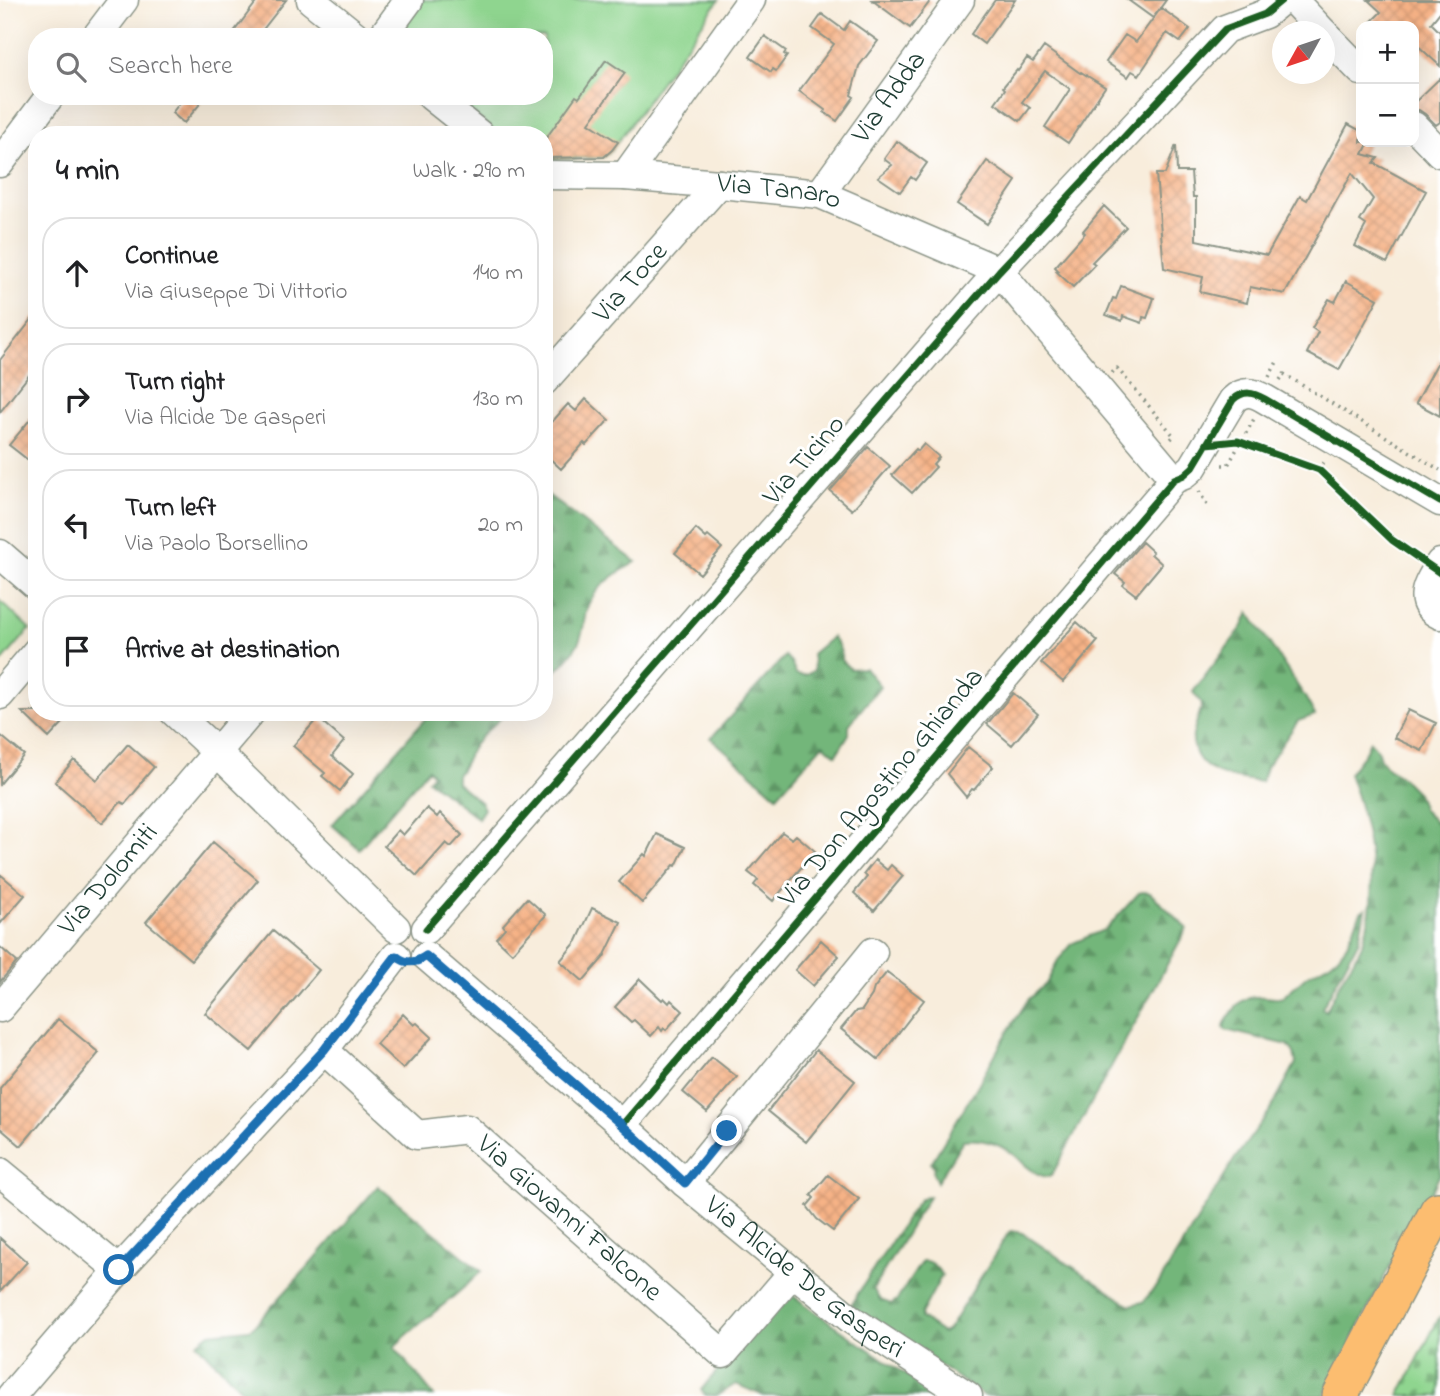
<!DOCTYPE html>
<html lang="en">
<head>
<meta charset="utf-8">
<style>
  body { margin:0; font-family:"Indie Flower",sans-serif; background:#f2f2f2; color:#202124 }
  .controls { position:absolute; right:21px; top:21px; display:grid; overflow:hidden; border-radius:14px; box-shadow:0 7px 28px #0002 }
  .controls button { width:63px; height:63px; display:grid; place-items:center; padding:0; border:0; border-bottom:2px solid #e0e0e0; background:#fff; color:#202124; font:35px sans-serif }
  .compass { position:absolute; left:1272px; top:21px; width:63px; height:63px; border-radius:50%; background:#fff; box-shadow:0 7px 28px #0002; rotate:230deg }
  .stop { position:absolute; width:21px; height:21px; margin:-16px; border:5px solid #1f6fb2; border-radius:50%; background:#fff }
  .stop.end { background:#1f6fb2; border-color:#fff; box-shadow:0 2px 7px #0008 }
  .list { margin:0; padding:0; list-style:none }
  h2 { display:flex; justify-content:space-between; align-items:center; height:91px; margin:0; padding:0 28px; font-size:30px }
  h2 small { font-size:23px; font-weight:400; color:#757577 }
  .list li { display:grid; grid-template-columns:46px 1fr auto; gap:21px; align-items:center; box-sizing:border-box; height:112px; margin:0 14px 14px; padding:0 14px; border:2px solid #e0e0e0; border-radius:28px }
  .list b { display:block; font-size:26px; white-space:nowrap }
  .list p { margin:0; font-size:23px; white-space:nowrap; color:#757577 }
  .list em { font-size:23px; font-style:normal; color:#757577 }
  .icon { flex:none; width:38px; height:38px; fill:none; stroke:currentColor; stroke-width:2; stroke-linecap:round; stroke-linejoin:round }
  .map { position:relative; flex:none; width:1440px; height:1396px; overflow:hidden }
  .search { position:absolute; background:#fff; box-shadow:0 7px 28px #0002; left:28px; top:28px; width:525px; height:77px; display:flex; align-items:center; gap:18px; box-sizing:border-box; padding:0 24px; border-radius:28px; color:#757577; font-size:26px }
  .panel { position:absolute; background:#fff; box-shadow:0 7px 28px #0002; left:28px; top:126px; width:525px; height:595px; border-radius:28px }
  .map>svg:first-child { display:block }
  .grass { fill:#8fd58f; stroke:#578962; stroke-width:2 }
  .forest { fill:url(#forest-firs); stroke:#497a57; stroke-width:2 }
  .cemetery { fill:url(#cemetery-stones); stroke:#578962; stroke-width:2 }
  .building { fill:url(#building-cross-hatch) }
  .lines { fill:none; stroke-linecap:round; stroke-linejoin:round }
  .minor-casing { stroke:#8c9588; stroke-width:31 }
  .major-casing { stroke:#8c9588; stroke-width:38 }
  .path { stroke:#8c9588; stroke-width:3.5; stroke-dasharray:2 5; stroke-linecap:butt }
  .minor { stroke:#fff; stroke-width:28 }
  .major { stroke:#fcbd6f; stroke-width:35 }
  .cycleway-casing { stroke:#fff; stroke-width:11 }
  .cycleway { stroke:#1b5e20; stroke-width:7 }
  .route { stroke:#1f6fb2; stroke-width:9 }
  .labels { text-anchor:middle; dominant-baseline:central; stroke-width:6; stroke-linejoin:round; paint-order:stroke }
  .street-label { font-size:28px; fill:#1f3d34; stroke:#fff }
</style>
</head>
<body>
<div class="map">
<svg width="1440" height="1396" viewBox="0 0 1440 1396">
  <defs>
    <pattern id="forest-firs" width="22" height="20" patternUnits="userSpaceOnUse" patternTransform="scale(1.75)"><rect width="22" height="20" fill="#73b67a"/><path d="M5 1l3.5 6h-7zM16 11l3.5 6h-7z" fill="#5e9565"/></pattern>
    <pattern id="cemetery-stones" width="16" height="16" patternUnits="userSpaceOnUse" patternTransform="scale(1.75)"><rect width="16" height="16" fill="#8fd58f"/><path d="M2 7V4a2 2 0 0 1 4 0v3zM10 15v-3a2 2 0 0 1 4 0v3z" fill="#74ae76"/></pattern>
    <pattern id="building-cross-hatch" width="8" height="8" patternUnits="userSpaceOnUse" patternTransform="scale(1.75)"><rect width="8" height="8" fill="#f6b286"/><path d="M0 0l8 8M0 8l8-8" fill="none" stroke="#d29a74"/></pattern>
  </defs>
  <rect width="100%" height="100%" fill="#fff"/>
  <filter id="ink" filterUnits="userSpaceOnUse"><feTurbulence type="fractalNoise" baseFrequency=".0143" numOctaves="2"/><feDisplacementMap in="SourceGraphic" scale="14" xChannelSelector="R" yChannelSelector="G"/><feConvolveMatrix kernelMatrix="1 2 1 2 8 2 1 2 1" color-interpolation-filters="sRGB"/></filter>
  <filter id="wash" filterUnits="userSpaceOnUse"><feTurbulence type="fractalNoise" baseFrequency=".00686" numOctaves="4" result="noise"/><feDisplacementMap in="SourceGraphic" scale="28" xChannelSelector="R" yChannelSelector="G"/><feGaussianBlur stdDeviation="1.57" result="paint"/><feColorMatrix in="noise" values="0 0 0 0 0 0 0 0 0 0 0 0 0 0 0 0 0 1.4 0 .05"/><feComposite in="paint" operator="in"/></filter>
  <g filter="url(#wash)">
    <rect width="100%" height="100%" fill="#f8eddc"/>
    <path class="grass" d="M422 0H719L612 150 604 157 544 160V135H499L452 96H544V37H395Z
      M0 601 30 629 0 664Z"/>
    <path class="forest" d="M544 492 636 562C619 572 600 583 590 601 584 611 585 622 582 633 577 652 559 669 544 681Z
      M1249 612 1305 697 1315 715 1298 721 1266 767 1261 782C1237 778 1205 777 1195 751 1194 746 1192 740 1193 735 1195 724 1200 715 1202 704L1193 692 1243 626Z
      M832 637C839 644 842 651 841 660L850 669 865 668 880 686 849 725V734L836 755 823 744 777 796 711 738 785 656 791 662 796 674C803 676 808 676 814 670L812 654Z
      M431 712H507C495 724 480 735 471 750 466 759 464 767 457 775V783L481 803 484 809 478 818 428 780 433 774 428 769 359 849 332 825Z
      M1370 741 1377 749 1380 759 1388 768 1401 777 1417 793 1423 810 1440 827V1174L1427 1202 1423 1201 1324 1396H985L850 1306 915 1205C919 1200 922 1196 929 1196L873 1289 880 1300 891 1304 897 1300 922 1261C931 1260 937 1268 942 1275L921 1314V1318L943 1333 948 1330 1009 1232 1011 1231 1022 1233 1125 1302 1131 1305 1143 1302 1159 1283 1234 1160 1269 1112 1296 1063 1294 1053 1288 1045 1225 1030 1224 1027 1225 1023C1238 1004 1240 995 1266 997 1272 998 1277 999 1283 997L1305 977 1331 962 1338 956 1347 944 1361 912 1365 909 1359 940 1322 1008 1326 1011C1332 1000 1337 988 1343 977 1350 965 1360 953 1364 939 1380 886 1369 825 1349 774L1364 754Z
      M1143 892 1150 893 1187 928 1053 1173 1049 1177C1035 1177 1022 1161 1011 1153 999 1143 979 1138 963 1140L937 1182 933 1173 934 1166 931 1163 978 1085 1010 1028 1028 1000 1046 984 1059 959 1073 943 1106 929 1139 893Z
      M378 1186 481 1271C455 1299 422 1319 395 1346V1348L434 1396H248L197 1343 210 1333 249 1329 254 1326 308 1267Z
      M785 1290 845 1333 937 1396H764L736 1384 716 1396 705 1395 701 1390Z"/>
    <path class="cemetery" d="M1440 1316V1396H1399Z"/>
    <g id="blocks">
      <path class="building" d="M258 0H286L257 37H230Z
        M872 0H931L910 28Z
        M995 0H1015L984 44 971 34Z
        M1128 0H1166L1153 18Z
        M1368 0H1440V12L1431 23 1440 32V66L1414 42V26H1367L1381 12Z
        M1161 8 1190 29 1180 42 1167 33 1139 75 1132 71 1128 77 1106 62 1125 35 1136 42Z
        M822 14 844 30 850 21 878 41 859 66 851 95 854 97 837 121 824 112 825 110 799 91 834 44 812 28Z
        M765 36 786 51 784 54 787 56 776 71 773 69 771 72 750 57Z
        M1044 47 1080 73 1081 72 1105 87 1068 143 1045 127 1070 89 1045 71 1022 102 1030 108 1020 121 995 103 1005 89 1003 87 1017 70 1018 71 1027 58 1033 62Z
        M606 60 625 73 589 123 618 142 612 150 604 157 544 158V141L576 96 579 98Z
        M1440 78V122L1436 125 1425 114 1419 110H1414V103Z
        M185 96H190L200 104 184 123 172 113Z
        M1348 124 1361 131V142H1369L1363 154 1378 158 1374 163 1426 191 1387 263 1355 246 1366 225 1360 221 1373 199 1352 173 1285 294 1250 287 1247 303 1200 292 1203 277 1164 268 1156 174H1165L1176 145 1177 172H1191L1193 197H1196V240L1267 255 1300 196 1307 200Z
        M897 141 927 163 915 180 911 177 900 192 878 177 892 165 884 159Z
        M987 161 1016 181 987 224 957 204Z
        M1104 206 1126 227 1092 262 1095 264 1073 287 1056 271 1058 270 1055 267 1085 233 1083 231Z
        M1346 281 1378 299 1339 370 1307 353 1318 332 1312 328 1329 299 1335 302Z
        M1121 286 1154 298 1147 318 1143 317 1142 323 1123 316 1122 321 1106 315 1113 298 1116 299Z
        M37 313V365L0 412V360Z
        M1440 358V416L1416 403Z
        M586 399 609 420 586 445 584 443 561 469 544 453V415L552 422 568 404 576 411Z
        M37 411V467L9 445Z
        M924 444 939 457 933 464 936 467 912 493 892 475 916 449 918 451Z
        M868 447 890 466 852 510 830 491Z
        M696 529 706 538 708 536 722 548 700 574 675 553Z
        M1142 542 1153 552 1151 554 1162 564 1136 595 1123 585 1125 582 1115 574Z
        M1077 622 1098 641 1063 682 1041 663Z
        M1013 693 1038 714 1012 745 987 724Z
        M1408 710 1436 723 1422 751 1394 738Z
        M22 712H73L49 738Z
        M318 718 344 741 332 756 353 774 340 791 322 776 325 773 293 746Z
        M0 735 24 755 0 784Z
        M128 744 154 767 138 786 139 787 125 804 121 802 102 823 55 782 74 760 97 780Z
        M968 747 993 767 974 790 972 789 966 797 947 774Z
        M427 808 437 817 440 813 462 835 451 847 446 843 417 876 384 846 398 830 403 835Z
        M782 832 792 839 796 835 815 851 773 901 754 885 758 880 748 872Z
        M657 834 685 847 676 866 674 865 642 903 619 882 644 854 646 856Z
        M213 842 258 880 191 960 146 922Z
        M875 860 887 870 891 865 903 876 874 911 854 893 867 877 864 874Z
        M0 874 25 895 0 924Z
        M527 898 546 915 512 953 496 938 505 928 503 925Z
        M592 908 621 922 604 957 583 981 560 961 577 941Z
        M273 931 319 970 251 1051 205 1013Z
        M821 940 839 956 813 986 795 970Z
        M0 947 17 962 0 982Z
        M887 972 924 1000 878 1059 841 1029 856 1011 862 1010 872 995 874 988Z
        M640 979 662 1000 664 998 669 1003 671 1000 683 1011 666 1030 664 1028 662 1031 659 1027 651 1036 634 1020 631 1022 615 1007Z
        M403 1014 414 1025 417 1023 432 1037 403 1069 376 1044Z
        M58 1019 99 1053 21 1146 0 1128V1088Z
        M816 1050 855 1081 806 1142 768 1111Z
        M712 1057 737 1077 707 1112 683 1092Z
        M828 1175 859 1199 833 1231 817 1219 807 1206 814 1198 811 1195Z
        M0 1238 27 1262 0 1292Z"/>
    </g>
  </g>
  <g filter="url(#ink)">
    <use href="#blocks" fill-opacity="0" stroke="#8c9588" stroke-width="2"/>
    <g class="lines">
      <defs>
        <g id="minor">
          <path d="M311 0 357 37"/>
          <path d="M1293 0 1323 32"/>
          <path d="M1324 33 1361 71"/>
          <path d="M96 37 124 0"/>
          <path d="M382 37 409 0"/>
          <path d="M431 96 480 135"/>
          <path d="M1414 126 1440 153"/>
          <path d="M0 163 50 96"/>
          <path id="s1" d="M544 175 625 176 719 184 820 194 999 271 1174 479"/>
          <path d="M625 176 751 0"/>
          <path id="s2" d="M820 194 960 0"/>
          <path id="s3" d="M544 381 719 184"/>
          <path d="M0 554 37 586"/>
          <path d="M1440 563C1430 582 1413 602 1440 615"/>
          <path d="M0 695 37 651"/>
          <path d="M174 712 216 751 396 928"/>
          <path d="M426 929 999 271 1225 29 1265 14 1282 0"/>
          <path id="s4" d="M426 956 622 1125 685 1183 793 1272 852 1320 968 1396"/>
          <path id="s5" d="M0 1008 251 712"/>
          <path id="s6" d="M324 1050 417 1135 467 1129 723 1354 793 1272"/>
          <path d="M622 1125 1174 479 1184 475 1193 467 1233 400C1244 390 1253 392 1265 399L1440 502"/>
          <path d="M0 1172 119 1270"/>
          <path d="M685 1183 873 952"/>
          <path d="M11 1396 119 1270 324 1050 396 956"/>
        </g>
        <path id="major" d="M1340 1396 1438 1210"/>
      </defs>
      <use href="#minor" class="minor-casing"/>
      <use href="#major" class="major-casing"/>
      <path class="path" d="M1112 373 1117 368 1174 436 1170 440
        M1269 377 1278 360
        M1280 380 1284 374 1440 470
        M1222 465H1228L1254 419
        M1319 470 1325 460
        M1199 491 1207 505"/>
      <use href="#minor" class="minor"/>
      <use href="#major" class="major"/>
      <defs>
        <path id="cycleway" d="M1207 444 1238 441 1319 470 1392 540 1440 573
          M426 929 999 271 1225 29 1265 14 1282 0
          M622 1125 1174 479 1184 475 1193 467 1233 400C1244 390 1253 392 1265 399L1440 502"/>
      </defs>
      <use href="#cycleway" class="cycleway-casing"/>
      <use href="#cycleway" class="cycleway"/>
    </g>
  </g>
  <g class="lines" filter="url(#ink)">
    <path class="route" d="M119 1270 324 1050 396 956C406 964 415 964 426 956L622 1125 685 1183 727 1131"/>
  </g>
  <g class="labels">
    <g class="street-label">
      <text stroke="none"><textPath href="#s2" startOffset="119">Via Adda</textPath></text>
      <text stroke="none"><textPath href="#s1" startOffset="236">Via Tanaro</textPath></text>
      <text stroke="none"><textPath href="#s3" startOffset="131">Via Toce</textPath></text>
      <text transform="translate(805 461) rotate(-49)">Via Ticino</text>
      <text transform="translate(882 788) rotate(-50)">Via Don Agostino Ghianda</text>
      <text stroke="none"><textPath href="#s5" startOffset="168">Via Dolomiti</textPath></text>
      <text stroke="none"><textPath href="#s6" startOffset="312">Via Giovanni Falcone</textPath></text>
      <text stroke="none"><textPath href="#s4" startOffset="497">Via Alcide De Gasperi</textPath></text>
    </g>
  </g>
</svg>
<div class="controls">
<button>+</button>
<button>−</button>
</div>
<svg class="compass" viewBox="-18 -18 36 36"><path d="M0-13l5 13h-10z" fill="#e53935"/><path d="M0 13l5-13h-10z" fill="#757577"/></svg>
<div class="stop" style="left:119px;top:1270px"></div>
<div class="stop end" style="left:727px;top:1131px"></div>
<div class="search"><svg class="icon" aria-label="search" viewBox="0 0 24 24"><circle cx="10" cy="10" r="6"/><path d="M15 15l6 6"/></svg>Search here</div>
<section class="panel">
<h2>4 min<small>Walk · 290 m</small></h2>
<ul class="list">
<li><svg class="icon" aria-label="ahead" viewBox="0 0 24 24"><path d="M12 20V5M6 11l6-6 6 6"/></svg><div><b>Continue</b><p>Via Giuseppe Di Vittorio</p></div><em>140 m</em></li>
<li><svg class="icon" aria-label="right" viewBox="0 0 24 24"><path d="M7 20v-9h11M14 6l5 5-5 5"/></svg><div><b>Turn right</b><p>Via Alcide De Gasperi</p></div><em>130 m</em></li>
<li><svg class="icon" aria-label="left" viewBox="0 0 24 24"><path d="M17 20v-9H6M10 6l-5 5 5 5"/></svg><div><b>Turn left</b><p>Via Paolo Borsellino</p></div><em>20 m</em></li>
<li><svg class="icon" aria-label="arrive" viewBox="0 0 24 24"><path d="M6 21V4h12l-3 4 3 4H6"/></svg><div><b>Arrive at destination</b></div></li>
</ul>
</section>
</div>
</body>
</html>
